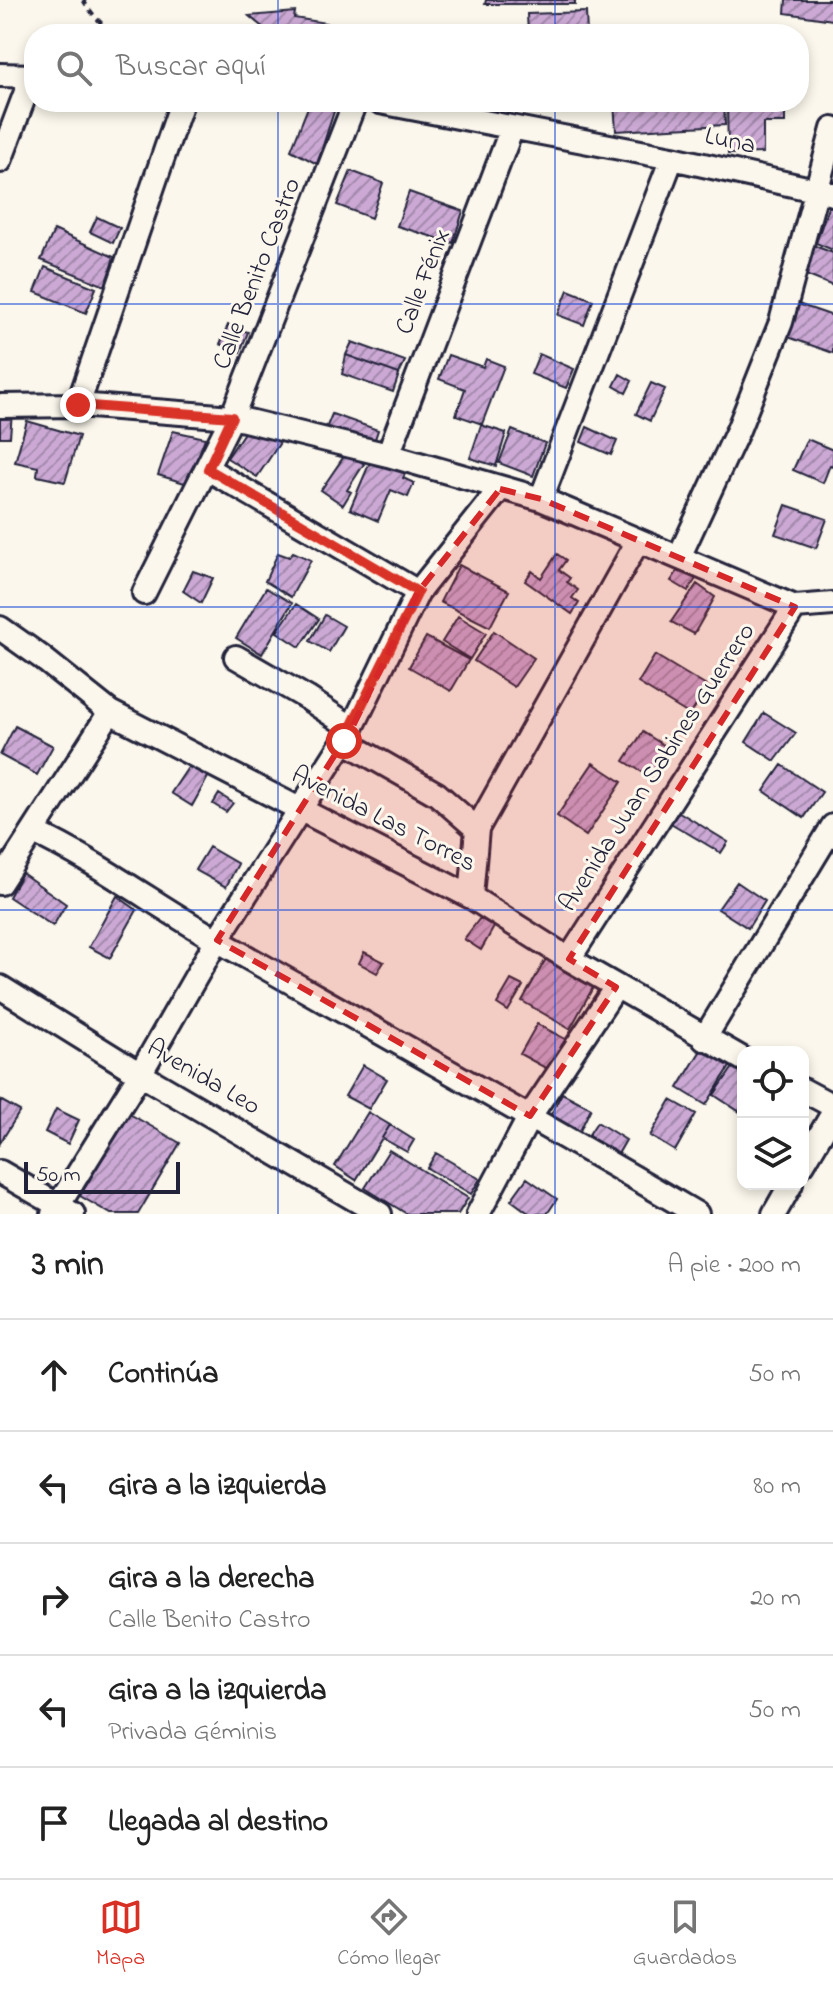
<!DOCTYPE html>
<html lang="es">
<head>
<meta charset="utf-8">
<style>
  body { margin:0; font-family:"Indie Flower",sans-serif; background:#f6f6f6; color:#222 }
  .controls { position:absolute; right:24px; bottom:24px; display:grid; overflow:hidden; border-radius:16px; box-shadow:0 4px 12px #0003 }
  .controls button { width:72px; height:72px; display:grid; place-items:center; padding:0; border:0; border-bottom:2px solid #e0e0e0; background:#fff; color:#222; font:40px sans-serif }
  .scale { position:absolute; left:24px; bottom:20px; width:156px; box-sizing:border-box; padding-left:8px; border:4px solid #22223b; border-top:0; font-size:22px; line-height:28px; white-space:nowrap; color:#22223b; -webkit-text-stroke:6px #fbf7ec; paint-order:stroke }
  .stop { position:absolute; width:24px; height:24px; margin:-18px; border:6px solid #d93025; border-radius:50%; background:#fff }
  .stop.end { background:#d93025; border-color:#fff; box-shadow:0 2px 8px #0008 }
  .list { margin:0; padding:0; list-style:none }
  h2 { display:flex; justify-content:space-between; align-items:center; height:104px; margin:0; padding:0 32px; font-size:34px }
  h2 small { font-size:26px; font-weight:400; color:#767676 }
  .list li { display:grid; grid-template-columns:52px 1fr auto; gap:24px; align-items:center; box-sizing:border-box; height:112px; padding:0 32px; border-top:2px solid #e0e0e0 }
  .list b { display:block; font-size:30px; white-space:nowrap }
  .list p { margin:0; font-size:26px; white-space:nowrap; color:#767676 }
  .list em { font-size:26px; font-style:normal; color:#767676 }
  .icon { flex:none; width:44px; height:44px; fill:none; stroke:currentColor; stroke-width:2; stroke-linecap:round; stroke-linejoin:round }
  .map { position:relative; flex:none; width:833px; height:1214px; overflow:hidden }
  .search { position:absolute; background:#fff; box-shadow:0 4px 12px #0003; left:24px; right:24px; top:24px; height:88px; display:flex; align-items:center; gap:20px; box-sizing:border-box; padding:0 28px; border-radius:32px; color:#767676; font-size:30px }
  .sheet { height:664px; background:#fff }
  nav { display:flex; justify-content:space-around; align-items:center; box-sizing:border-box; height:112px; border-top:2px solid #e0e0e0; background:#fff; font-size:22px; color:#767676 }
  nav a { display:grid; justify-items:center; gap:4px }
  nav .on { color:#d93025 }
  .map>svg:first-child { display:block }
  .building { fill:url(#building-hatch); stroke:#22223b; stroke-width:2 }
  .lines { fill:none; stroke-linecap:round; stroke-linejoin:round }
  .minor-casing { stroke:#22223b; stroke-width:28 }
  .path { stroke:#22223b; stroke-width:4; stroke-dasharray:6 6; stroke-linecap:butt }
  .minor { stroke:#fbf7ec; stroke-width:22 }
  .route { stroke:#d93025; stroke-width:10 }
  .marked { fill:#d62828; fill-opacity:0.2; stroke:#d62828; stroke-width:6; stroke-dasharray:16 10; stroke-linejoin:round }
  .grid { fill:none; stroke:#1d4ed8; stroke-width:2; stroke-opacity:0.55 }
  .labels { text-anchor:middle; dominant-baseline:central; stroke-width:6; stroke-linejoin:round; paint-order:stroke }
  .street-label { font-size:26px; fill:#22223b; stroke:#fbf7ec }
</style>
</head>
<body>
<div class="map">
<svg width="833" height="1214" viewBox="0 0 833 1214">
  <defs>
    <pattern id="building-hatch" width="6" height="6" patternUnits="userSpaceOnUse" patternTransform="scale(2)"><rect width="6" height="6" fill="#cba9d4"/><path d="M-1 1l2-2M0 6l6-6M5 7l2-2" fill="none" stroke="#a489ad"/></pattern>
  </defs>
  <rect width="100%" height="100%" fill="#fbf7ec"/>
  <filter id="ink" filterUnits="userSpaceOnUse"><feTurbulence type="fractalNoise" baseFrequency=".0125" numOctaves="2"/><feDisplacementMap in="SourceGraphic" scale="16" xChannelSelector="R" yChannelSelector="G"/><feConvolveMatrix kernelMatrix="1 2 1 2 8 2 1 2 1" color-interpolation-filters="sRGB"/></filter>
  <g filter="url(#ink)">
    <path class="building" d="M486 0H575V4H485Z
      M786 0H833V20L785 13Z
      M295 12 294 18 326 23 325 34H271L249 16Z
      M586 12 587 34H528L527 14Z
      M310 102H337L317 164 291 150Z
      M614 102H724L725 125 616 131Z
      M727 102H785V123H763V153L728 154Z
      M351 171 383 183 371 218 337 205Z
      M409 192 463 211 453 243 397 226Z
      M831 199 833 200V250L816 243Z
      M97 217 120 228 113 243 90 232Z
      M54 230 114 257 105 286 41 260Z
      M815 246 833 253V286L803 274Z
      M45 267 96 288 86 313 35 292Z
      M568 290 593 300 584 325 558 315Z
      M795 303 833 316V353L785 336Z
      M228 325 248 332 240 352 220 344Z
      M352 342 405 361 399 374 346 355Z
      M539 354 574 369 566 388 531 374Z
      M346 355 399 374 393 392 342 374Z
      M448 355 483 367 486 359 504 366 482 424 456 415 465 389 439 379Z
      M620 374 632 381 626 393 614 386Z
      M651 383 665 389 650 421 636 414Z
      M0 412H12L10 437H0Z
      M332 414 378 430 374 442 325 431Z
      M27 421 79 436 65 482 37 476 38 467 15 462Z
      M251 422 281 441 257 477 227 458Z
      M481 425 506 433 496 466 470 458Z
      M587 427 617 441 611 455 581 442Z
      M512 430 545 443 533 476 499 463Z
      M173 431 205 438 188 484 158 475Z
      M807 439 833 450V466L830 465 823 483 793 470Z
      M347 452 364 464 347 490 351 492 343 505 321 490Z
      M373 455 407 470 403 478 414 483 408 497 391 490 378 521 350 509Z
      M786 505 827 519 816 548 775 534Z
      M293 552 311 560 291 597 265 581 278 553 289 557Z
      M557 554 566 560 559 570 570 578 567 582 578 590 572 598 579 603 572 614 525 581 532 571 541 578Z
      M683 563 699 574 688 591 671 581Z
      M459 565 509 591 490 627 440 602Z
      M193 571 213 578 201 603 183 591Z
      M697 584 715 597 694 634 671 622Z
      M266 588 292 603 262 654 236 638Z
      M296 604 319 619 300 647 277 632Z
      M325 615 344 626 329 652 310 641Z
      M458 616 486 633 470 659 442 642Z
      M494 631 534 658 514 687 474 661Z
      M426 637 469 660 451 691 409 667Z
      M655 655 708 687 690 715 638 683Z
      M764 713 796 733 775 761 746 742Z
      M15 726 53 746 37 775 0 755Z
      M643 732 668 748 650 777 624 761Z
      M193 760 212 770 192 806 171 793Z
      M593 763 622 782 586 836 557 816Z
      M782 765 822 792 804 818 764 791Z
      M219 794 233 803 226 812 213 804Z
      M676 810 728 842 721 853 669 822Z
      M209 847 238 864 226 887 195 870Z
      M22 873 66 904 53 926 9 897Z
      M737 882 765 901 748 928 718 909Z
      M117 896 137 910 110 958 89 947Z
      M480 918 494 927 481 950 464 939Z
      M364 952 384 962 377 973 359 963Z
      M547 957 595 984 570 1029 522 1001Z
      M511 980 523 986 508 1011 497 1004Z
      M537 1024 567 1040 549 1070 520 1054Z
      M703 1047 731 1065 706 1105 678 1088Z
      M738 1060 743 1063V1107L740 1112 714 1095Z
      M363 1065 387 1079 369 1109 345 1096Z
      M562 1093 591 1108 579 1133 549 1118Z
      M0 1100 20 1111 0 1143Z
      M671 1100 696 1114 675 1151 650 1136Z
      M56 1109 79 1120 68 1144 45 1132Z
      M368 1112 390 1125 356 1180 335 1166Z
      M128 1113 180 1143 138 1214H111L80 1196Z
      M597 1122 626 1140 618 1154 588 1136Z
      M390 1125 414 1140 407 1152 382 1138Z
      M389 1150 468 1198 458 1214H407L365 1188Z
      M436 1153 480 1179 471 1194 427 1168Z
      M527 1178 557 1199 547 1214H530L511 1200Z"/>
    <g class="lines">
      <defs>
        <path id="minor" d="M0 75 34 76
          M380 102 672 158 833 194
          M0 161 32 76
          M78 405 182 102
          M0 406 78 405 232 417 388 455 541 499 795 607 833 604
          M388 455 512 128
          M208 469 418 592
          M541 499 672 158
          M679 557 738 430 781 322 833 129
          M144 593 232 417 355 102
          M0 628 41 657 110 712 471 897 569 959 743 1059
          M236 657 307 698 352 728
          M344 741 437 794 477 829
          M34 832C100 863 158 907 222 943 381 1033 540 1122 697 1214
          M0 883 110 712
          M471 897 477 829 638 541
          M569 959 795 607
          M0 987 140 1074 380 1214
          M704 1039 833 826
          M803 1090 833 1106
          M803 1164 833 1113
          M0 1172 73 1214
          M53 1214 140 1074 217 940 352 728 418 592 500 489
          M478 1214 530 1116 616 987
          M774 1214 791 1184"/>
      </defs>
      <use href="#minor" class="minor-casing"/>
      <path class="path" d="M83 0C93 15 102 28 120 34"/>
      <use href="#minor" class="minor"/>
    </g>
  </g>
  <g class="lines" filter="url(#ink)">
    <path class="route" d="M78 405 232 417 208 469 418 592 344 741"/>
  </g>
  <path class="marked" d="M500 489 541 499 795 607 569 959 616 987 530 1116 217 940 352 728 418 592Z"/>
  <path class="grid" d="M278 0V34M555 0V34M278 102V1214M555 102V1214M0 304H833M0 607H833M0 910H833"/>
  <g class="labels">
    <g class="street-label">
      <text transform="translate(730 142) rotate(12)">Luna</text>
      <text transform="translate(258 274) rotate(-69)">Calle Benito Castro</text>
      <text transform="translate(424 282) rotate(-69)">Calle Fénix</text>
      <text transform="translate(658 768) rotate(-57)">Avenida Juan Sabines Guerrero</text>
      <text transform="translate(383 820) rotate(27)">Avenida Las Torres</text>
      <text transform="translate(203 1078) rotate(30)">Avenida Leo</text>
    </g>
  </g>
</svg>
<div class="controls">
<button><svg class="icon" aria-label="locate" viewBox="0 0 24 24"><circle cx="12" cy="12" r="6"/><path d="M12 2v4M12 18v4M2 12h4M18 12h4"/></svg></button>
<button><svg class="icon" aria-label="layers" viewBox="0 0 24 24"><path d="M12 4l9 5-9 5-9-5zM3 14l9 5 9-5"/></svg></button>
</div>
<div class="scale">50 m</div>
<div class="stop" style="left:344px;top:741px"></div>
<div class="stop end" style="left:78px;top:405px"></div>
<div class="search"><svg class="icon" aria-label="search" viewBox="0 0 24 24"><circle cx="10" cy="10" r="6"/><path d="M15 15l6 6"/></svg>Buscar aquí</div>
</div>
<section class="sheet">
<h2>3 min<small>A pie · 200 m</small></h2>
<ul class="list">
<li><svg class="icon" aria-label="ahead" viewBox="0 0 24 24"><path d="M12 20V5M6 11l6-6 6 6"/></svg><div><b>Continúa</b></div><em>50 m</em></li>
<li><svg class="icon" aria-label="left" viewBox="0 0 24 24"><path d="M17 20v-9H6M10 6l-5 5 5 5"/></svg><div><b>Gira a la izquierda</b></div><em>80 m</em></li>
<li><svg class="icon" aria-label="right" viewBox="0 0 24 24"><path d="M7 20v-9h11M14 6l5 5-5 5"/></svg><div><b>Gira a la derecha</b><p>Calle Benito Castro</p></div><em>20 m</em></li>
<li><svg class="icon" aria-label="left" viewBox="0 0 24 24"><path d="M17 20v-9H6M10 6l-5 5 5 5"/></svg><div><b>Gira a la izquierda</b><p>Privada Géminis</p></div><em>50 m</em></li>
<li><svg class="icon" aria-label="arrive" viewBox="0 0 24 24"><path d="M6 21V4h12l-3 4 3 4H6"/></svg><div><b>Llegada al destino</b></div></li>
</ul>
</section>
<nav>
<a class="on"><svg class="icon" aria-label="map" viewBox="0 0 24 24"><path d="M3 6l6-2 6 2 6-2v14l-6 2-6-2-6 2zM9 4v14M15 6v14"/></svg>Mapa</a>
<a><svg class="icon" aria-label="directions" viewBox="0 0 24 24"><path d="M12 3l9 9-9 9-9-9zM9 14v-3h6M13 9l2 2-2 2"/></svg>Cómo llegar</a>
<a><svg class="icon" aria-label="saved" viewBox="0 0 24 24"><path d="M7 4h10v16l-5-4-5 4z"/></svg>Guardados</a>
</nav>
</body>
</html>
